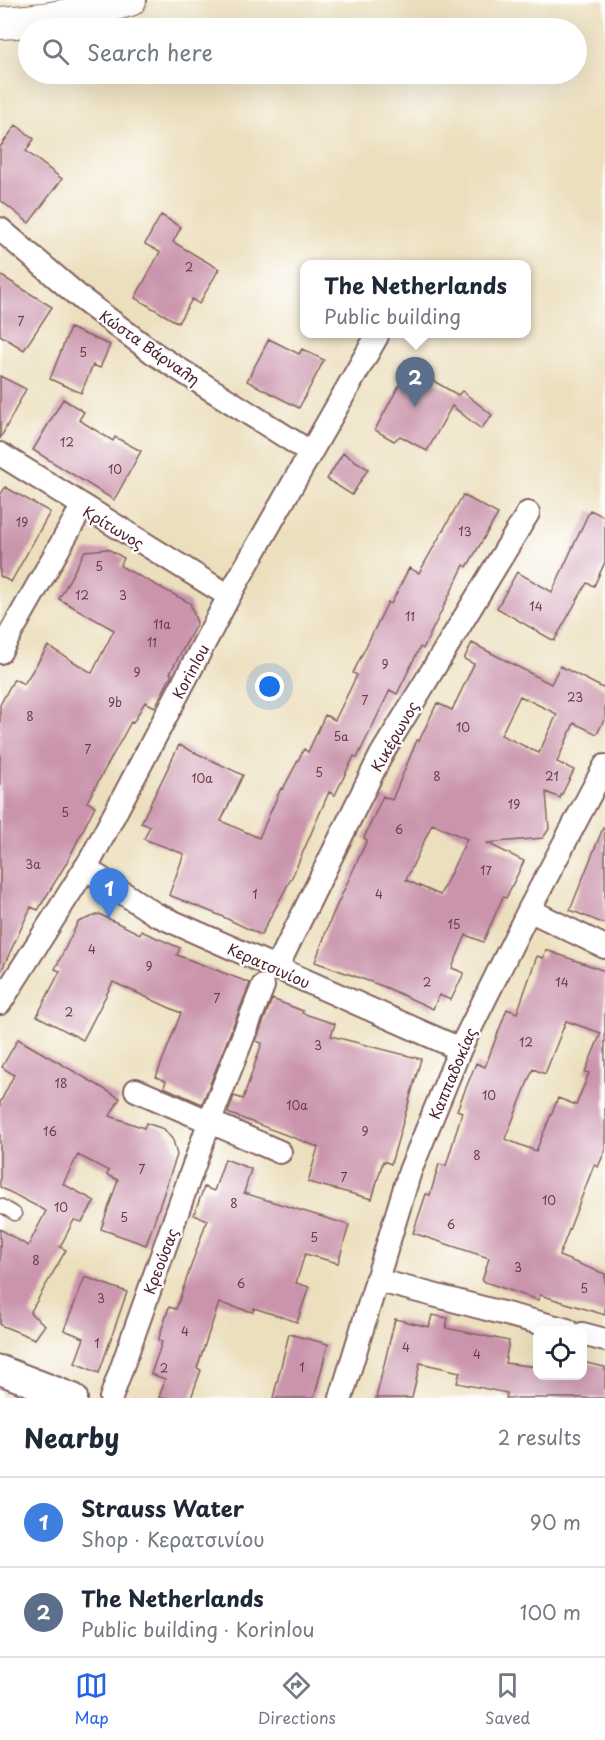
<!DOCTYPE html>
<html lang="en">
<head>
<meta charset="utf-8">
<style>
  body { margin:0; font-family:"Playpen Sans",sans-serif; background:#f2f2f3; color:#1f2937 }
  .controls { position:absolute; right:18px; bottom:18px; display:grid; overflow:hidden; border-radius:12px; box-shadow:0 6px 24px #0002 }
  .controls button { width:54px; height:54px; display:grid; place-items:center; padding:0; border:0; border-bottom:2px solid #e0e1e3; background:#fff; color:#1f2937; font:30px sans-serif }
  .you { position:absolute; left:270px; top:687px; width:21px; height:21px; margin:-15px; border:4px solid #fff; border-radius:50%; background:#1a73e8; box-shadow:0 0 0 9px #1a73e833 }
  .badge { display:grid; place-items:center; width:39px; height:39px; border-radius:50%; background:#2563eb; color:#fff; font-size:20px; font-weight:700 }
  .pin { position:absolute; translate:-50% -50px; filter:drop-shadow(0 2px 3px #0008) }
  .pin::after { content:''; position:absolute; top:32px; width:21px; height:18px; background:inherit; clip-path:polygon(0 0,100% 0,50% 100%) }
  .popup { position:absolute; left:300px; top:260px; width:231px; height:78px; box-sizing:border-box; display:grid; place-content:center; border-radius:12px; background:#fff; filter:drop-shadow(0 2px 4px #0005); font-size:20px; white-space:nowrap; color:#747a83 }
  .popup b { font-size:22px; color:#1f2937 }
  .popup::after { content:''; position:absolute; left:50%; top:100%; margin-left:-12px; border:12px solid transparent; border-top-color:#fff }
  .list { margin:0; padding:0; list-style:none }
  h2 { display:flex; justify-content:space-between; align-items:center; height:78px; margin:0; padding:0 24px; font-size:26px }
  h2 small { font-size:20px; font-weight:400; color:#747a83 }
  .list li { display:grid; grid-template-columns:39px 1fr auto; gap:18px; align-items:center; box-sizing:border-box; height:90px; padding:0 24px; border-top:2px solid #e0e1e3 }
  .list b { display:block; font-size:22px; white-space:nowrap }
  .list p { margin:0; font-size:20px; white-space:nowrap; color:#747a83 }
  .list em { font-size:20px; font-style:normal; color:#747a83 }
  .icon { flex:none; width:33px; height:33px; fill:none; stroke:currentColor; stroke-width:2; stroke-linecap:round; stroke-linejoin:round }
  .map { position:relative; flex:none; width:605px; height:1398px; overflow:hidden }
  .search { position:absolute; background:#fff; box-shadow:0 6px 24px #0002; left:18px; right:18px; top:18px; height:66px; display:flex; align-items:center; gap:15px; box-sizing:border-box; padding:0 21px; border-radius:33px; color:#747a83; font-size:22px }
  .sheet { height:258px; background:#fff }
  nav { display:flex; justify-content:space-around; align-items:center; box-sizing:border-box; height:84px; border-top:2px solid #e0e1e3; background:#fff; font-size:16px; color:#747a83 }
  nav a { display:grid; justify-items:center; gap:3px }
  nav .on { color:#2563eb }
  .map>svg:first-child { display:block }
  .building { fill:#ca94ac; fill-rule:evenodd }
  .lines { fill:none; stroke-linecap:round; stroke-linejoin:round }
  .service-casing { stroke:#83625e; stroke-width:15 }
  .minor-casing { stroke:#83625e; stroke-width:26 }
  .tertiary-casing { stroke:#83625e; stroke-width:32 }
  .secondary-casing { stroke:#83625e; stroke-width:34 }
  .service { stroke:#fff; stroke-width:12 }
  .minor { stroke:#fff; stroke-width:22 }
  .tertiary { stroke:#fff; stroke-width:28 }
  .secondary { stroke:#fff; stroke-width:32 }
  .labels { text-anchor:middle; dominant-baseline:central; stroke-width:4.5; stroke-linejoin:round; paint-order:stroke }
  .number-label { font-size:12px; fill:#6a3c4b }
  .street-label { font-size:15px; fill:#4a1f2b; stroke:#fff }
</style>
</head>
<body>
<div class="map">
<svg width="605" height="1398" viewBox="0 0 605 1398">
  <rect width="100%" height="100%" fill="#fff"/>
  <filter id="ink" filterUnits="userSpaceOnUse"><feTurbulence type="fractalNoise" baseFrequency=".0167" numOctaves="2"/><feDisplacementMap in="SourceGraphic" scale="12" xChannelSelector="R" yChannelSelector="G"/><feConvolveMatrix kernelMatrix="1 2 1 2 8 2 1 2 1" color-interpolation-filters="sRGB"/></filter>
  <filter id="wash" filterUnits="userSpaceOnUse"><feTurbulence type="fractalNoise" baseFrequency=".008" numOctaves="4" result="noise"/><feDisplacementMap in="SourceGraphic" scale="24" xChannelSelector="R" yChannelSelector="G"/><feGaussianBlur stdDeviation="1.35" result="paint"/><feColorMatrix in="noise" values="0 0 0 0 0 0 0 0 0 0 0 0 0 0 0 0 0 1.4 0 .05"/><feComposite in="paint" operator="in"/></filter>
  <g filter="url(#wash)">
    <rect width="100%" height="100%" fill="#ecdfbd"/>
    <g id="blocks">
      <path class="building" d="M16 125 34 139 26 151 62 179 29 223 0 200V147Z
        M161 215 181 227 173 242 219 269 199 304 192 299 178 323 135 298 160 252 145 244Z
        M0 275 52 307 24 350 0 335Z
        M70 328 110 345 100 368 93 365 81 393 50 379Z
        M269 339 299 354 302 349 324 360 299 408 247 381Z
        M409 367 458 395 462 391 492 415 481 429 452 406 427 451 400 436 394 441 375 430Z
        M0 376 26 389 0 439Z
        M63 399 84 412 79 420 113 441 115 437 141 451 114 500 33 450Z
        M343 453 368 469 352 495 327 479Z
        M5 487 50 512 11 582 0 576V496Z
        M463 495 498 514 467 567 464 565 423 649 420 647 397 694 390 690 357 758 354 756 335 795 329 792 293 875 261 935 219 915 169 895 184 854 144 839 150 826 141 823 179 745 243 775 221 821 259 838 281 788 283 789 304 749 308 752 325 715 335 720 357 675 353 673 388 602 391 604 409 568 419 573Z
        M590 510 605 517V562L594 586 587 583 554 641 497 608 517 572 552 592Z
        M108 549 124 558 120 566 190 603 197 623 170 673 172 674 155 707 145 702 133 723 131 722 87 802 95 806 66 864 38 910 31 907 0 974V705L14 679 24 684 48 646 92 673 114 630 59 599 85 551Z
        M472 643 551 684 560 666 605 689V718L597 734 574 723 557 762 574 770 560 798 546 792 549 829 543 838 487 843 524 861 506 898 503 897 483 942 466 935 452 968 464 973 451 1000 439 995 433 1009 385 987 315 962 332 916 367 840 364 838 383 796 392 800 417 740 419 741 437 703 452 710 474 664 464 659ZM520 696 557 714 539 753 501 735ZM432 824 467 839 440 895 406 880Z
        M603 828 605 829V924L570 910Z
        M99 914 140 934 141 931 180 948 177 955 250 983 202 1104 164 1087 166 1081 156 1077 181 1013 113 982 83 1040 37 1016 60 971 55 969 78 922Z
        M546 950 605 971V1151L598 1167 594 1165 559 1256 605 1274V1315L540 1295 538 1300 482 1281 489 1258 413 1233 426 1194 430 1195 439 1164 446 1166 462 1112 457 1110 476 1063 485 1067 507 1009 517 1013 537 956 543 958ZM566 1021 601 1033 585 1072 589 1073 576 1105 558 1098 536 1151 505 1139 533 1069 545 1074Z
        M272 999 303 1011 302 1013 335 1024 331 1036 421 1059 391 1164 383 1161 372 1199 308 1182 318 1147 228 1113 234 1096 243 1099 262 1043 256 1041Z
        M18 1039 120 1098 110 1116 144 1128 146 1123 164 1129 173 1140 177 1155 146 1245 101 1229 118 1180 107 1175 109 1171 78 1155 63 1184 95 1201 82 1222 74 1220 60 1247 66 1250 30 1313 45 1325 35 1339 0 1325V1229L28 1246 46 1211 0 1187V1103L14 1075 2 1067Z
        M225 1159 251 1169 244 1193 349 1225 338 1263 305 1254 296 1283 309 1287 297 1322 254 1308 253 1312 219 1303 197 1368 201 1370 191 1398H159L165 1379 151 1374 162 1342 158 1341 169 1307 176 1309 207 1220 194 1215 204 1187 214 1191Z
        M85 1277 127 1292 99 1373 75 1363 84 1338 64 1330Z
        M432 1315 448 1318 446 1328 509 1341 505 1363 537 1367V1376H582V1362L605 1367V1398H506L507 1393 457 1383 460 1372 420 1363 412 1398H376L395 1319 429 1327Z
        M289 1334 328 1344 314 1398H273Z"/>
    </g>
  </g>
  <g filter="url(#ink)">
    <use href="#blocks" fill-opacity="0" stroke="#83625e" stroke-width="1.5"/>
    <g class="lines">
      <defs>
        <path id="service" d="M0 1205 15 1214"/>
        <path id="minor" d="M0 229 83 300 155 354 310 452
          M0 454 229 596
          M0 652 82 507
          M85 868 155 914 460 1049
          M529 910 605 947
          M276 969 381 755 528 513
          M0 1003 91 859 229 596 377 336
          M136 1090 280 1152
          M376 1280 567 1330
          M582 1334 605 1340
          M111 1398 209 1123 263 986
          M341 1398 410 1171 460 1049 529 910 605 766"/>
        <path id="tertiary" d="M0 1370 73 1398"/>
        <path id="secondary" d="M0 23C45 21 87 13 130 0"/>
      </defs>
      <use href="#service" class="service-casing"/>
      <use href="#minor" class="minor-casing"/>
      <use href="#tertiary" class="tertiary-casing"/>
      <use href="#secondary" class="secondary-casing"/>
      <use href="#service" class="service"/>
      <use href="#minor" class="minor"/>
      <use href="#tertiary" class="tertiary"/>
      <use href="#secondary" class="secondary"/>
    </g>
  </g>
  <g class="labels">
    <g class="number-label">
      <text x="189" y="267">2</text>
      <text x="21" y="321">7</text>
      <text x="83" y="352">5</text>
      <text x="67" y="442">12</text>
      <text x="115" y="469">10</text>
      <text x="22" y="522">19</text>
      <text x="465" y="531">13</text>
      <text x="99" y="566">5</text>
      <text x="82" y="595">12</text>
      <text x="123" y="595">3</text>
      <text x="536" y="606">14</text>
      <text x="410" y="616">11</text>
      <text x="162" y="624">11a</text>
      <text x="152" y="642">11</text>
      <text x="385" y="664">9</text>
      <text x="137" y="672">9</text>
      <text x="575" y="697">23</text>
      <text x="365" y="700">7</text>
      <text x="115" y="702">9b</text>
      <text x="30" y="716">8</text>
      <text x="463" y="727">10</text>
      <text x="341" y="736">5a</text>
      <text x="88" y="749">7</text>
      <text x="319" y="772">5</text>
      <text x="437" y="776">8</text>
      <text x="552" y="776">21</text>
      <text x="202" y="778">10a</text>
      <text x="514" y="804">19</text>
      <text x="65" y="812">5</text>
      <text x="399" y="829">6</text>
      <text x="33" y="864">3a</text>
      <text x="486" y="870">17</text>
      <text x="255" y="894">1</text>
      <text x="379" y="894">4</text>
      <text x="454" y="924">15</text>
      <text x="92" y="949">4</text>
      <text x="149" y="966">9</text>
      <text x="427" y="982">2</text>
      <text x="562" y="982">14</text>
      <text x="217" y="998">7</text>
      <text x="69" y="1012">2</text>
      <text x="526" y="1042">12</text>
      <text x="318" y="1045">3</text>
      <text x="61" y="1083">18</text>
      <text x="489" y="1095">10</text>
      <text x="297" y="1105">10a</text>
      <text x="50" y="1131">16</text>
      <text x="365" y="1131">9</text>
      <text x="477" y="1155">8</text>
      <text x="142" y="1169">7</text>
      <text x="344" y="1177">7</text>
      <text x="549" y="1200">10</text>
      <text x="234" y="1203">8</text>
      <text x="61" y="1207">10</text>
      <text x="124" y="1217">5</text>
      <text x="451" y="1224">6</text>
      <text x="314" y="1237">5</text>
      <text x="36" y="1260">8</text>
      <text x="518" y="1267">3</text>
      <text x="241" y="1283">6</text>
      <text x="584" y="1288">5</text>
      <text x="101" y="1298">3</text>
      <text x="185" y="1331">4</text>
      <text x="97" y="1343">1</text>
      <text x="406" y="1347">4</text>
      <text x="477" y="1354">4</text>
      <text x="302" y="1367">1</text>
      <text x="164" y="1368">2</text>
    </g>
    <g class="street-label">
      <text transform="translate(150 347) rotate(35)">Κώστα Βάρναλη</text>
      <text transform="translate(114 527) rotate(31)">Κρίτωνος</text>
      <text transform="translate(190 671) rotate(-62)">Korinlou</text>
      <text transform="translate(394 736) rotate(-60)">Κικέρωνος</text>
      <text transform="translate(269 965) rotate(24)">Κερατσινίου</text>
      <text transform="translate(452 1073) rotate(-67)">Καππαδοκίας</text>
      <text transform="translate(160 1261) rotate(-69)">Κρεούσας</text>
    </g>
  </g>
</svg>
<div class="controls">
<button><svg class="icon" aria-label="locate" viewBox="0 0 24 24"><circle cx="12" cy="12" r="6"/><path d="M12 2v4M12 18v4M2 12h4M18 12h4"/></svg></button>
</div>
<div class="you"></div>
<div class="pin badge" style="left:109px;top:918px;background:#3f7fe0">1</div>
<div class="pin badge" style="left:415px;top:407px;background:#5c6f8a">2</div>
<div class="popup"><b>The Netherlands</b>Public building</div>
<div class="search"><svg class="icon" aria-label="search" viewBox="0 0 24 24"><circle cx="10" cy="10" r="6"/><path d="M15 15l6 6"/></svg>Search here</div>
</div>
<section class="sheet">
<h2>Nearby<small>2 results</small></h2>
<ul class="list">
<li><span class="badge" style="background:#3f7fe0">1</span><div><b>Strauss Water</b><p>Shop · Κερατσινίου</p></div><em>90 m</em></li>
<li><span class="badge" style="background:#5c6f8a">2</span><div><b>The Netherlands</b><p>Public building · Korinlou</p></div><em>100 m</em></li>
</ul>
</section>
<nav>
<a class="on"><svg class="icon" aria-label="map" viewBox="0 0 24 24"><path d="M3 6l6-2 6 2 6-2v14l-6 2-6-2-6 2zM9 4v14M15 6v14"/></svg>Map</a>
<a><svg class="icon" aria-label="directions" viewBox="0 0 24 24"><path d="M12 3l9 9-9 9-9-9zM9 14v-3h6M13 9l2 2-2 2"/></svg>Directions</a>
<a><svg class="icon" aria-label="saved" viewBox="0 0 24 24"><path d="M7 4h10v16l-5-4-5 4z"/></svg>Saved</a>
</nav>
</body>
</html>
